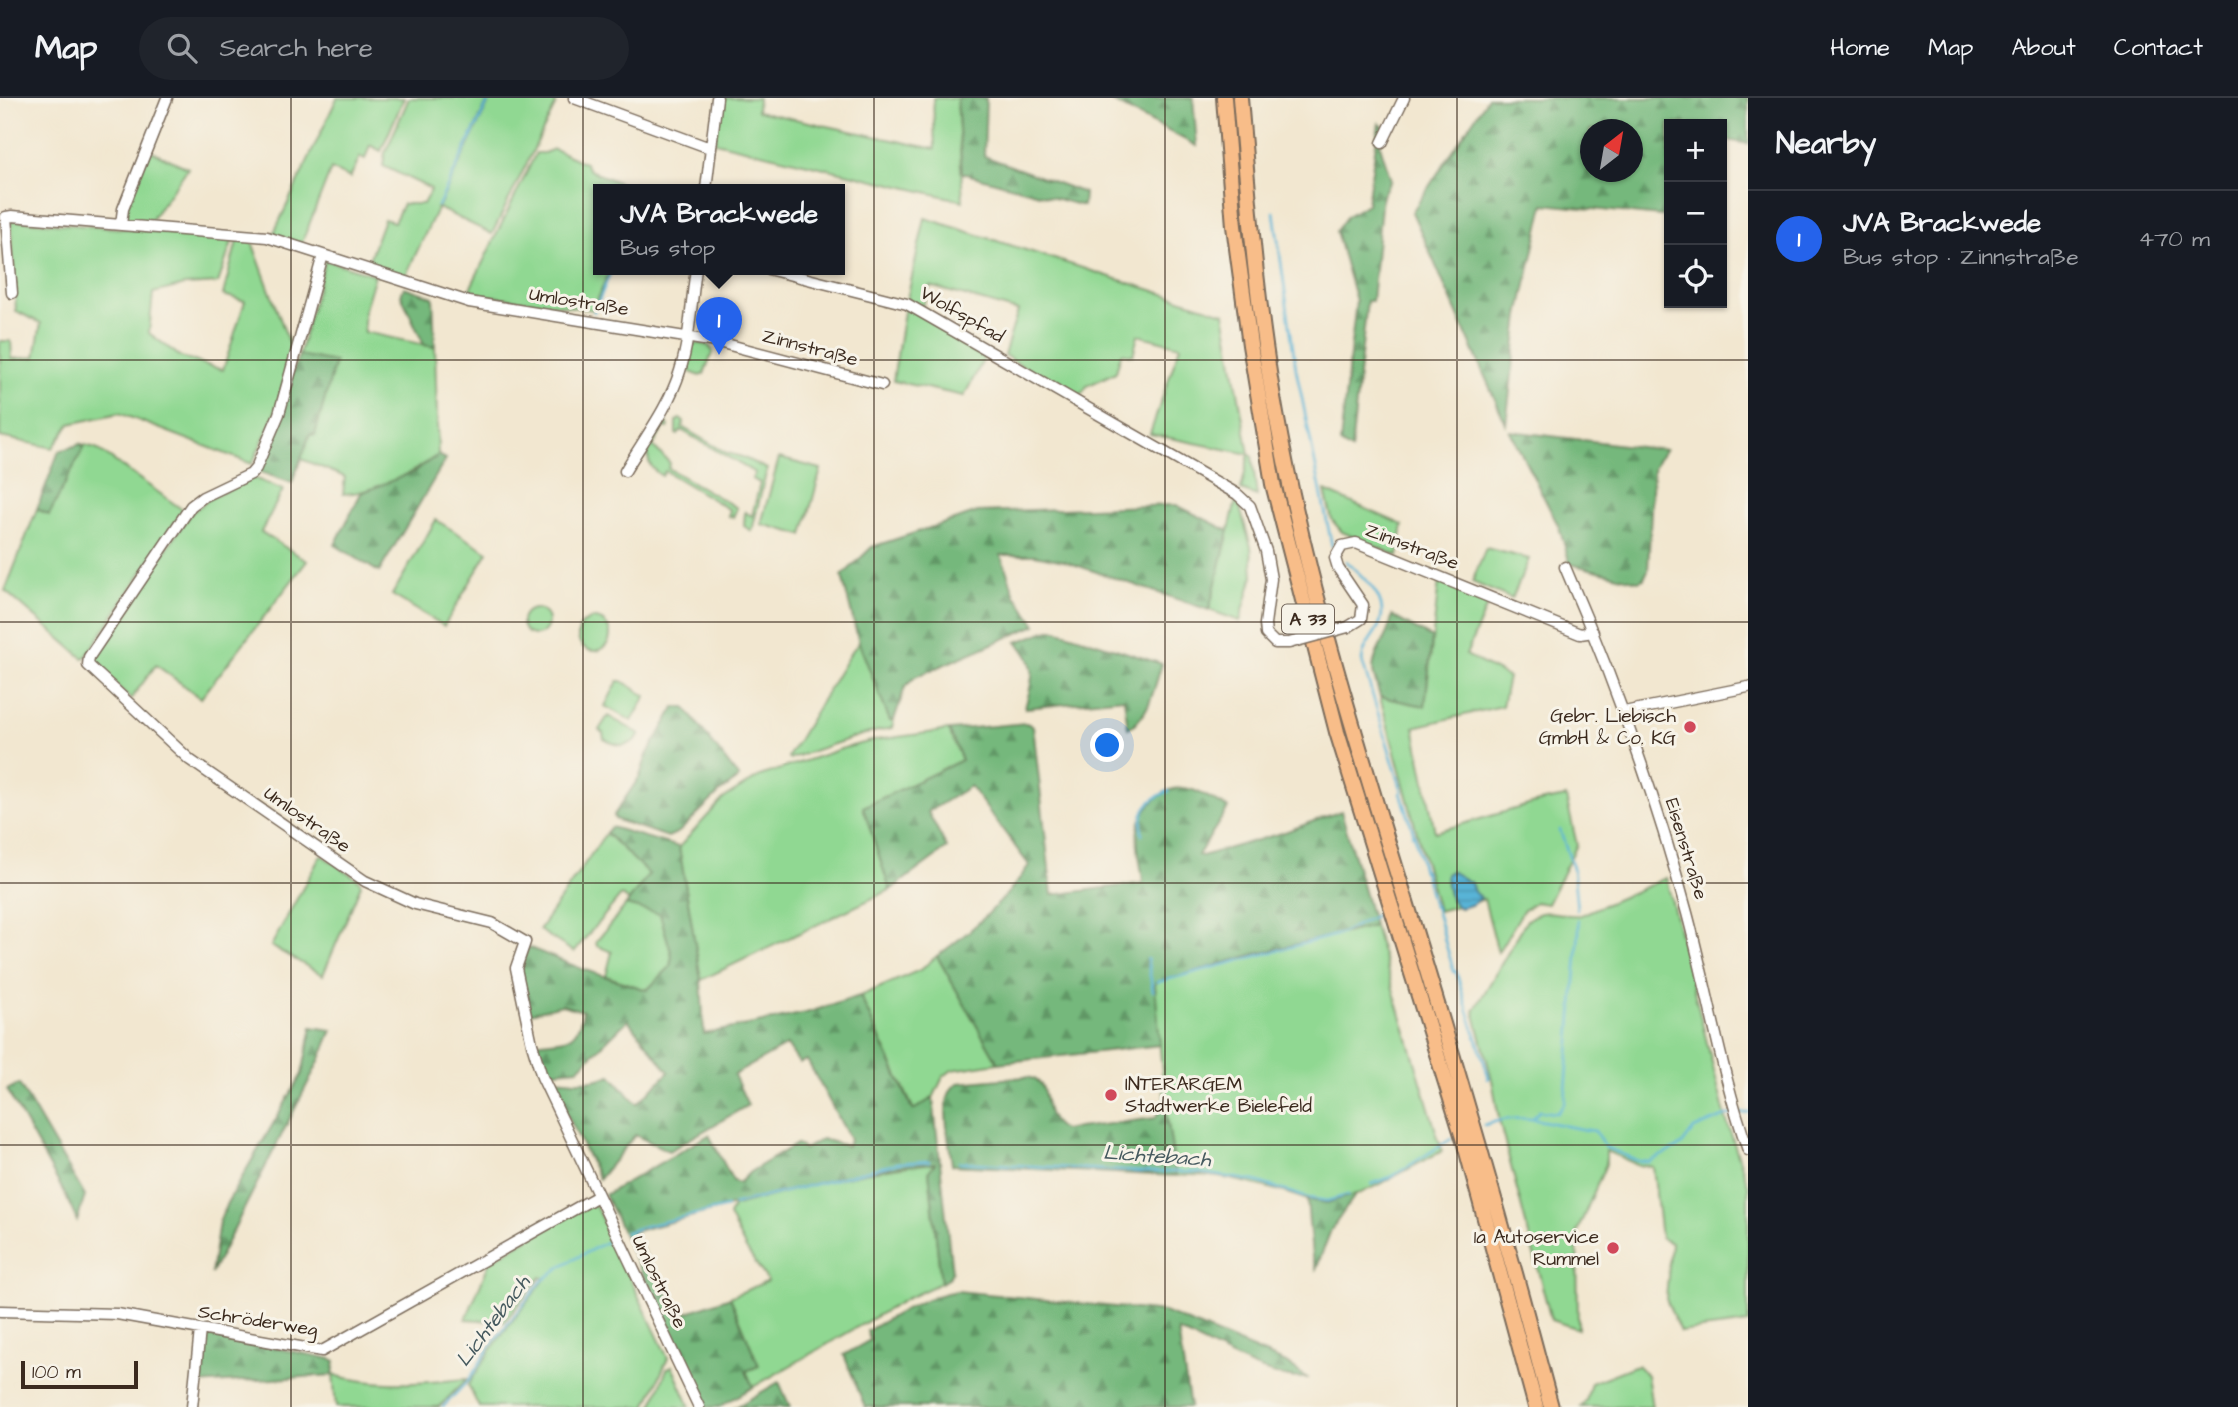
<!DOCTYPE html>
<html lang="en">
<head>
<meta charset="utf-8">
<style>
  body { margin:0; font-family:"Architects Daughter",sans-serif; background:#20242c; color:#f1f3f6 }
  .controls { position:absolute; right:21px; top:21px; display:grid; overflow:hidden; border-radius:0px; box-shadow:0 2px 5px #0004 }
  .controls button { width:63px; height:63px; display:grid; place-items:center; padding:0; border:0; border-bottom:2px solid #363941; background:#171b24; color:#f1f3f6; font:35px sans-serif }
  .compass { position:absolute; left:1580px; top:21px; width:63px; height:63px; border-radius:50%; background:#171b24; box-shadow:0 2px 5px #0004; rotate:31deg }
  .scale { position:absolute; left:21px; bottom:18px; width:117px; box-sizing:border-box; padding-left:7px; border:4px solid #3b2a1e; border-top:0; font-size:19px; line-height:24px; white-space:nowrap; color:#3b2a1e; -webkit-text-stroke:5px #f7f3e8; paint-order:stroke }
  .you { position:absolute; left:1108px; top:648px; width:24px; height:24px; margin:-18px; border:5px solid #fff; border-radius:50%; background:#1a73e8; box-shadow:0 0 0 10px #1a73e833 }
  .badge { display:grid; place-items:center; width:46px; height:46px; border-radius:50%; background:#2563eb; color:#fff; font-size:23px; font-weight:700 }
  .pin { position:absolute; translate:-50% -58px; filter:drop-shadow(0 2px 4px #0008) }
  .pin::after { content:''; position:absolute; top:37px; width:24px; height:21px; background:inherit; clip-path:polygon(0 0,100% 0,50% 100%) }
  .popup { position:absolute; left:593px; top:86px; width:252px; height:91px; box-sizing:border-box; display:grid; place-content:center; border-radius:0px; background:#171b24; filter:drop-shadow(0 2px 5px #0005); font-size:23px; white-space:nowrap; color:#9ea1a6 }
  .popup b { font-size:26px; color:#f1f3f6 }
  .popup::after { content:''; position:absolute; left:50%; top:100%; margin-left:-14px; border:14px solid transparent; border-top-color:#171b24 }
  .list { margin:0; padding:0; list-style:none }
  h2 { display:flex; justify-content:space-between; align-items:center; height:91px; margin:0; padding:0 28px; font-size:30px }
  h2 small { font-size:23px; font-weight:400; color:#9ea1a6 }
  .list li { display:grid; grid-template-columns:46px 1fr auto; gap:21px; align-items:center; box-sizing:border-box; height:98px; padding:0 28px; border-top:2px solid #363941 }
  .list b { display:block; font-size:26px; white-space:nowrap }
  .list p { margin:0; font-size:23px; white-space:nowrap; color:#9ea1a6 }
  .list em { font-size:23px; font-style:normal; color:#9ea1a6 }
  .icon { flex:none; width:38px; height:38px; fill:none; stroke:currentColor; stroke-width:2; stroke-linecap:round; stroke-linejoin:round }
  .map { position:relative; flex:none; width:1748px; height:1309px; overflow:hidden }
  header { display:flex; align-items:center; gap:42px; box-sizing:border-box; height:98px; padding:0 35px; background:#171b24; border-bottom:2px solid #363941 }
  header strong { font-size:33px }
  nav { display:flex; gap:38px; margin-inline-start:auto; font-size:24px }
  .search { width:490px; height:63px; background:#20242c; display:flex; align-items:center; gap:18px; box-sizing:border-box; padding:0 24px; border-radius:38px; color:#9ea1a6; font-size:26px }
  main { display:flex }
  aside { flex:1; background:#171b24 }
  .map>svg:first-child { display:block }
  .green { fill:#90d892; stroke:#668158; stroke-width:2 }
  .forest { fill:url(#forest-firs); stroke:#58714d; stroke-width:2; fill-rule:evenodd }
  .water { fill:url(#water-rules); stroke:#4a6f7a; stroke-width:2 }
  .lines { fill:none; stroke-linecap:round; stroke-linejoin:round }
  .stream { stroke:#59b4d7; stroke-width:2.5 }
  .minor-casing { stroke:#7b6c5c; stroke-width:13 }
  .highway-casing { stroke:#7b6c5c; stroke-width:18 }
  .minor { stroke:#fff; stroke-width:10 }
  .highway { stroke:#f8bd89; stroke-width:14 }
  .minor-bridge-casing { stroke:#7b6c5c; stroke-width:13; stroke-linecap:butt }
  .minor-bridge { stroke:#fff; stroke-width:10 }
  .grid { fill:none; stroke:#3b2a1e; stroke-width:2; stroke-opacity:0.55 }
  .poi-dot { fill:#d1495b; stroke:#f7f3e8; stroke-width:2.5 }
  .labels { text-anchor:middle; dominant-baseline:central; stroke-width:6; stroke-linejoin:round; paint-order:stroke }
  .shield { fill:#f7f3e8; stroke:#73665b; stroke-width:2 }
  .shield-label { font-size:18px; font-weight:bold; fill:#3b2a1e }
  .street-label { font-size:19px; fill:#3b2a1e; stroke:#f7f3e8 }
  .poi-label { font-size:19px; fill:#3b2a1e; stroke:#f7f3e8; text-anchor:end }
  .water-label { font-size:21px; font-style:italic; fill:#465a5f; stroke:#f7f3e8 }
</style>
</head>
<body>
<header>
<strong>Map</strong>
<div class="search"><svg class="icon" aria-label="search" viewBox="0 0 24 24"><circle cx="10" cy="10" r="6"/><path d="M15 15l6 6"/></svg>Search here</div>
<nav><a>Home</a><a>Map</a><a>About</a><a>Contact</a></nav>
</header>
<main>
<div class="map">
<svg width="1748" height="1309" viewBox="0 0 1748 1309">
  <defs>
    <pattern id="forest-firs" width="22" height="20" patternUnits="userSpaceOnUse" patternTransform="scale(1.75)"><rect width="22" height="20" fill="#74b87c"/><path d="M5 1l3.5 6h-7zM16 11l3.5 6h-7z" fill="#609665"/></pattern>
    <pattern id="water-rules" width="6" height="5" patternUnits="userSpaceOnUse" patternTransform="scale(1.75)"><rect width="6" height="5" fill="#59b4d7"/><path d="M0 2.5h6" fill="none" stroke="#4b93ae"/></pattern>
  </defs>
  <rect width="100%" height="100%" fill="#f7f3e8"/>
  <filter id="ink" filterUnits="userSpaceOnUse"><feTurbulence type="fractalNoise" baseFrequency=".0143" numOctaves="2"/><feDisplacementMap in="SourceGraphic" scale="14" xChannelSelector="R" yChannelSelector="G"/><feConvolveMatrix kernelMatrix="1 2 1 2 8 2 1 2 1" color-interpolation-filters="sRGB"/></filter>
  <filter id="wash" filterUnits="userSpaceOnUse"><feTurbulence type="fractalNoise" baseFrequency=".00686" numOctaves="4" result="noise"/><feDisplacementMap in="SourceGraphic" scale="28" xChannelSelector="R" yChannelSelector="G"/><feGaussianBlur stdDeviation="1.57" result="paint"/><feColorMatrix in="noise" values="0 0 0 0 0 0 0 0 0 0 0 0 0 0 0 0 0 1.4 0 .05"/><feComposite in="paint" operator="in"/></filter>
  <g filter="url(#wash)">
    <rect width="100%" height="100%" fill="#f2e7d0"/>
    <path class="green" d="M337 0H404L381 53 370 47 365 61 360 59 350 80 331 71 301 147 273 137Z
      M409 0H489L405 179 367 167 384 121 394 124 403 106H423L431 91 383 68 385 55Z
      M491 0H557L555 5 556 6 492 136 438 110Z
      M720 0H758L757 13 935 51 933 0H957L963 103 715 44Z
      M554 51 585 65 589 72 633 91H598V171H610L593 212 468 195 536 55H544Z
      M149 52 188 70 149 125 126 123V110Z
      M925 120 1224 215 1249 356 1252 358 1257 398 1241 392 1249 356 1150 336 1180 248 1138 237 1133 257 1121 255 1116 274 1087 288 1078 301 1004 257 1018 213 930 188 922 209 907 201Z
      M11 122 230 139 232 144 218 185 185 187 153 195 149 235 181 259 223 272 245 203 223 197 237 143 242 140 251 141 289 245 295 246 274 318 252 366 119 315 70 326 53 350 0 339V243H11L12 261 35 259 41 225 16 213Z
      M325 162 375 177 364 214V234L435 249 438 357C410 376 378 394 343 396L345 379 301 361 310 336 314 337 299 257Z
      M905 207 987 255 964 298 893 283Z
      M696 245 708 247 713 253 704 276 700 278 690 274 686 268 692 247Z
      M680 321 684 324 682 329 727 355 742 359 767 371 752 433 744 428 745 414 752 418 760 385 752 381 755 375 681 332 678 337 676 336V323Z
      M665 322 669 328 668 330 664 329 653 348 670 365 668 370 737 410 733 419 728 418 730 412 665 373 662 378C635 361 653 342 665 322Z
      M81 346 96 350 183 412 86 559 83 560 5 493 37 411 49 417 83 349Z
      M779 360 821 371 803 437 761 426Z
      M254 380 283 392 261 434 307 463 201 600 156 567 131 601 94 567 97 555 190 416 212 399Z
      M1325 393 1403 427 1398 458 1342 434 1332 422Z
      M1237 399 1251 449 1253 478 1240 523 1209 512Z
      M436 422 488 454 444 528 392 497Z
      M1486 450 1529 461 1512 501 1472 484Z
      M1439 483 1489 503 1466 557 1508 579 1502 608 1414 629 1435 734 1539 704 1566 699 1577 747 1547 806 1535 804 1523 813 1498 854 1484 801 1460 810 1457 808 1438 813 1380 599 1425 608Z
      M522 524a13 13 0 1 1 26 0a13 13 0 1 1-26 0Z
      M578 537a16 16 0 1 1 32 0a16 16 0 1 1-32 0Z
      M859 545 890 623 894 622 892 630 861 637 789 661 788 659 851 554Z
      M618 583H622L646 598 632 623 605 608Z
      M608 618 640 636C630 651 619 649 604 641L603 635 599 632Z
      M949 632 962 662 864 709 890 792 701 882 679 749 723 701 760 678 844 650 876 642Z
      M606 735 649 776 629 803 621 797 574 854 539 832Z
      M321 757 359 782 361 787 323 877 271 848Z
      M1666 780 1726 1021 1748 1087V1225L1680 1234 1666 1201 1671 1145 1661 1140 1653 1069 1638 1067 1606 1053V1066L1577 1134 1578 1231 1551 1222 1500 1026 1492 982 1474 913 1527 822C1547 807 1559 819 1581 817Z
      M626 807 660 816 672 858 670 869 647 892 606 878 612 854 597 848 596 844Z
      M1374 828 1442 1053C1416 1066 1355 1103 1329 1105 1311 1106 1294 1096 1277 1092 1246 1084 1208 1074 1176 1078L1165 1006 1154 885 1255 856Z
      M937 858 998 965 952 972 943 979 933 1000 914 1012 860 898 920 872Z
      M937 1065 929 1073 941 1185 908 1200 753 1289 746 1273 759 1268 730 1199 768 1183 746 1151 729 1118 733 1109C800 1090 867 1070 937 1065Z
      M593 1103 668 1260 646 1309H479L468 1287 499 1240 545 1181 541 1179 504 1224 466 1221 490 1163Z
      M1637 1267 1647 1277 1652 1309H1581L1586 1303 1591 1285Z
      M672 1268 690 1309H652L667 1271Z
      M333 1277C384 1290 416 1285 467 1281L439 1309H336Z"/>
    <path class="forest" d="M957 0H986L984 58 1084 95 1083 108 962 75Z
      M1105 0H1193L1197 48Z
      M1488 0H1748V46L1722 41V26H1669V119L1544 106 1519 218 1506 326 1412 114ZM1590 32H1632V74H1590Z
      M1379 25 1385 30 1380 47 1391 82 1382 97 1372 203H1367L1351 352 1340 345 1356 203 1336 133 1347 118 1367 106Z
      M404 189 433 199 435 249 424 247 401 197Z
      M299 257 335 264 315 337 310 336 292 385 257 373Z
      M1510 333 1665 352 1657 362 1653 373 1648 472 1644 481 1638 483 1570 466 1559 429Z
      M81 346 84 349 49 417 37 411 59 353Z
      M438 357 446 361 379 474 335 447 361 395 413 374Z
      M1176 407 1229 433 1209 512 1064 463 1035 457H1001L1015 497 1036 527 915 579 905 589 894 622 890 623 859 545 842 478 872 449 978 414Z
      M1392 518 1432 540 1425 608 1380 599C1378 590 1373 580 1373 571 1374 552 1390 538 1392 518Z
      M1049 532H1056L1162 566C1154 589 1150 619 1128 630L1124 600 1025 610C1032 582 1040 568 1017 544Z
      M675 609H685L739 680 719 695 679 734 668 739 620 723 615 721 614 717 640 678 647 657Z
      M1026 625 1033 628 1052 797 1143 785C1142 770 1135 745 1138 731 1142 709 1165 685 1189 691 1202 694 1216 704 1228 710L1198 757 1202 758 1282 735 1341 713 1374 828 1255 856 1155 885 1160 947 998 965 937 858C972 833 1005 804 1029 767L970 688 928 714 947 750 890 792 863 709 962 662 949 632Z
      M611 729 679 749 701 882 704 936 806 915 860 898 913 1012 933 1000 952 1174 949 1180 941 1185 929 1073 935 1065 900 1068 841 1079 632 1134 680 1217 730 1199 759 1268 746 1273 753 1289 719 1309H705L605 1097 709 1037 733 1083 739 1085 750 1074 797 1046 804 1051 822 1041 847 1048 850 1041 807 962 799 965 787 947 734 977 748 1007 669 1053 635 1037 599 1081 550 982C561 980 570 983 581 983 592 983 601 981 611 977L637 1006 669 974 628 922 578 971 544 974 536 945C565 940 577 946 583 913L562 907 530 915 520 875 528 849 582 871 647 892 670 869 672 857 660 816 626 807 649 776 606 735Z
      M312 929 332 932 319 963 211 1176 219 1124 227 1105 302 976Z
      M1025 979C1057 981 1035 1016 1063 1032L1155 1020 1165 1006 1176 1078 952 1067C950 1045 937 997 958 985Z
      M19 986 85 1098 77 1123 66 1098 7 992Z
      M1356 1096 1331 1132 1316 1171 1312 1158 1307 1102 1327 1105Z
      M957 1193 1164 1214 1286 1265 1307 1280C1266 1282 1216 1250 1178 1233L1190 1309H865L844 1257 870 1242 867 1233C896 1216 924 1198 957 1193Z
      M208 1237 332 1261 335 1263 333 1277 198 1286 203 1240Z
      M779 1284 790 1309H736Z"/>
    <path class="water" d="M1451 773 1471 785 1474 794 1481 800 1471 807 1460 810C1447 802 1447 790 1446 776Z"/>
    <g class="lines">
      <path class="stream" d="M438 108 490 0
        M1274 114 1296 271 1332 448
        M594 214 612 171
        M1346 463C1365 481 1395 504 1376 533 1370 543 1363 550 1362 563L1402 693 1400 696
        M1401 695 1414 736 1412 737
        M1560 732 1573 770 1577 812
        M1414 736 1423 773
        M1142 737C1139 712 1147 702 1169 693
        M1424 772 1433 808
        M1435 808 1444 838
        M1444 840 1454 874
        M1147 861 1153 893
        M1456 873 1465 903
        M1158 884 1340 836 1378 816
        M1465 903 1476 938 1475 939
        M1476 938 1489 980 1487 981
        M1533 1020 1539 1013 1557 1015 1565 1004 1579 833 1578 822
        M1484 1027C1527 1011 1554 1029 1595 1033L1605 1049 1638 1063 1649 1064 1682 1047 1694 1031 1728 1017 1748 1015
        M959 1064 1144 1074H1194L1255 1083 1308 1100 1327 1103 1348 1097
        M1372 1086 1393 1078 1451 1041
        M733 1107 898 1065 929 1063
        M625 1135 641 1129 727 1109
        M443 1309 469 1282 493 1244 542 1183 563 1167 610 1142"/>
    </g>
  </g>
  <g filter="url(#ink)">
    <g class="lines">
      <defs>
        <path id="minor" d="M574 0 710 50
          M1382 45 1404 0
          M706 91 717 0
          M121 126 123 111 167 0
          M323 157 279 316 256 370 251 376 203 399 191 408 89 559 88 567 190 662 365 783 415 806 492 825 525 844 516 870 532 946 542 979 699 1309
          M768 171 907 206 1237 396 1250 408 1266 453 1271 481 1265 526 1266 536 1275 545H1289
          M12 195 6 119 12 118 267 139 469 204 722 245 882 287
          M625 373C644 341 669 309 680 273 690 241 691 205 696 171
          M1565 469C1614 582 1655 696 1687 815 1708 893 1721 975 1748 1052
          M1348 529 1361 521 1363 507 1338 470 1335 460 1342 448 1356 445 1580 536 1593 534
          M1624 614 1748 589
          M0 1213 117 1216 322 1253 598 1098
          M192 1309 200 1232"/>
        <path id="highway" d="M1224 0 1234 128 1250 247 1273 386 1337 634 1464 1043 1536 1309
          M1240 0C1249 106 1257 212 1276 316 1307 488 1360 654 1411 820 1461 983 1508 1145 1551 1309"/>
      </defs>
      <use href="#minor" class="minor-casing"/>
      <use href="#highway" class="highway-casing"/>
      <use href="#minor" class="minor"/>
      <use href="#highway" class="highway"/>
      <defs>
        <path id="minor-bridge" d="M1289 545 1348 529"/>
      </defs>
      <use href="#minor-bridge" class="minor-bridge-casing"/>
      <use href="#minor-bridge" class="minor-bridge"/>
    </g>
  </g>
  <path class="grid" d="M291 0V1309M583 0V1309M874 0V1309M1165 0V1309M1457 0V1309M0 262H1748M0 524H1748M0 785H1748M0 1047H1748"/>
  <g class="poi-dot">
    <circle cx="1690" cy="629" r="7"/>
    <circle cx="1111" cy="997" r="7"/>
    <circle cx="1613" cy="1150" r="7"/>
  </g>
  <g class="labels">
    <rect class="shield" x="1282" y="506.5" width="52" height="29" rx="5"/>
    <g class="shield-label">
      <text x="1308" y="521">A 33</text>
    </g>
    <g class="street-label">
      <text transform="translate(579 204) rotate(9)">Umlostraße</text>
      <text transform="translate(962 217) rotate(30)">Wolfspfad</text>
      <text transform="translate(810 250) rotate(15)">Zinnstraße</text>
      <text transform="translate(1412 449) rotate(21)">Zinnstraße</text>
      <text transform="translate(307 722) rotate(35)">Umlostraße</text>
      <text transform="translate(1686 751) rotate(73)">Eisenstraße</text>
      <text transform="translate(659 1184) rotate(64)">Umlostraße</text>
      <text transform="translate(258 1223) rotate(9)">Schröderweg</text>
    </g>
    <g class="poi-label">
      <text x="1676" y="618">Gebr. Liebisch<tspan x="1676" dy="22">GmbH &amp; Co. KG</tspan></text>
      <text x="1125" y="986" text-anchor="start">INTERARGEM<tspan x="1125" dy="22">Stadtwerke Bielefeld</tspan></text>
      <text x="1599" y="1139">1a Autoservice<tspan x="1599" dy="22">Rummel</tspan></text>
    </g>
    <g class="water-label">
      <text transform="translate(1157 1058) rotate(4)">Lichtebach</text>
      <text transform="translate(493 1223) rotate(-53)">Lichtebach</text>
    </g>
  </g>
</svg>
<div class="controls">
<button>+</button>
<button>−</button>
<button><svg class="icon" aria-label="locate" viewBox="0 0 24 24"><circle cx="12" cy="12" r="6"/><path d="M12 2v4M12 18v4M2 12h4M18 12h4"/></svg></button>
</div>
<svg class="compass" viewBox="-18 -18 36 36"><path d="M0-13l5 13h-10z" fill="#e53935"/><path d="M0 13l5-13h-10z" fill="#9ea1a6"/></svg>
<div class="scale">100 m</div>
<div class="you"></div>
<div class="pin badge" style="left:719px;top:257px">1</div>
<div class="popup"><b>JVA Brackwede</b>Bus stop</div>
</div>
<aside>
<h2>Nearby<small></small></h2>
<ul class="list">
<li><span class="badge">1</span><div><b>JVA Brackwede</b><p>Bus stop · Zinnstraße</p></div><em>470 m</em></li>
</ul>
</aside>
</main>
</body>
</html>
